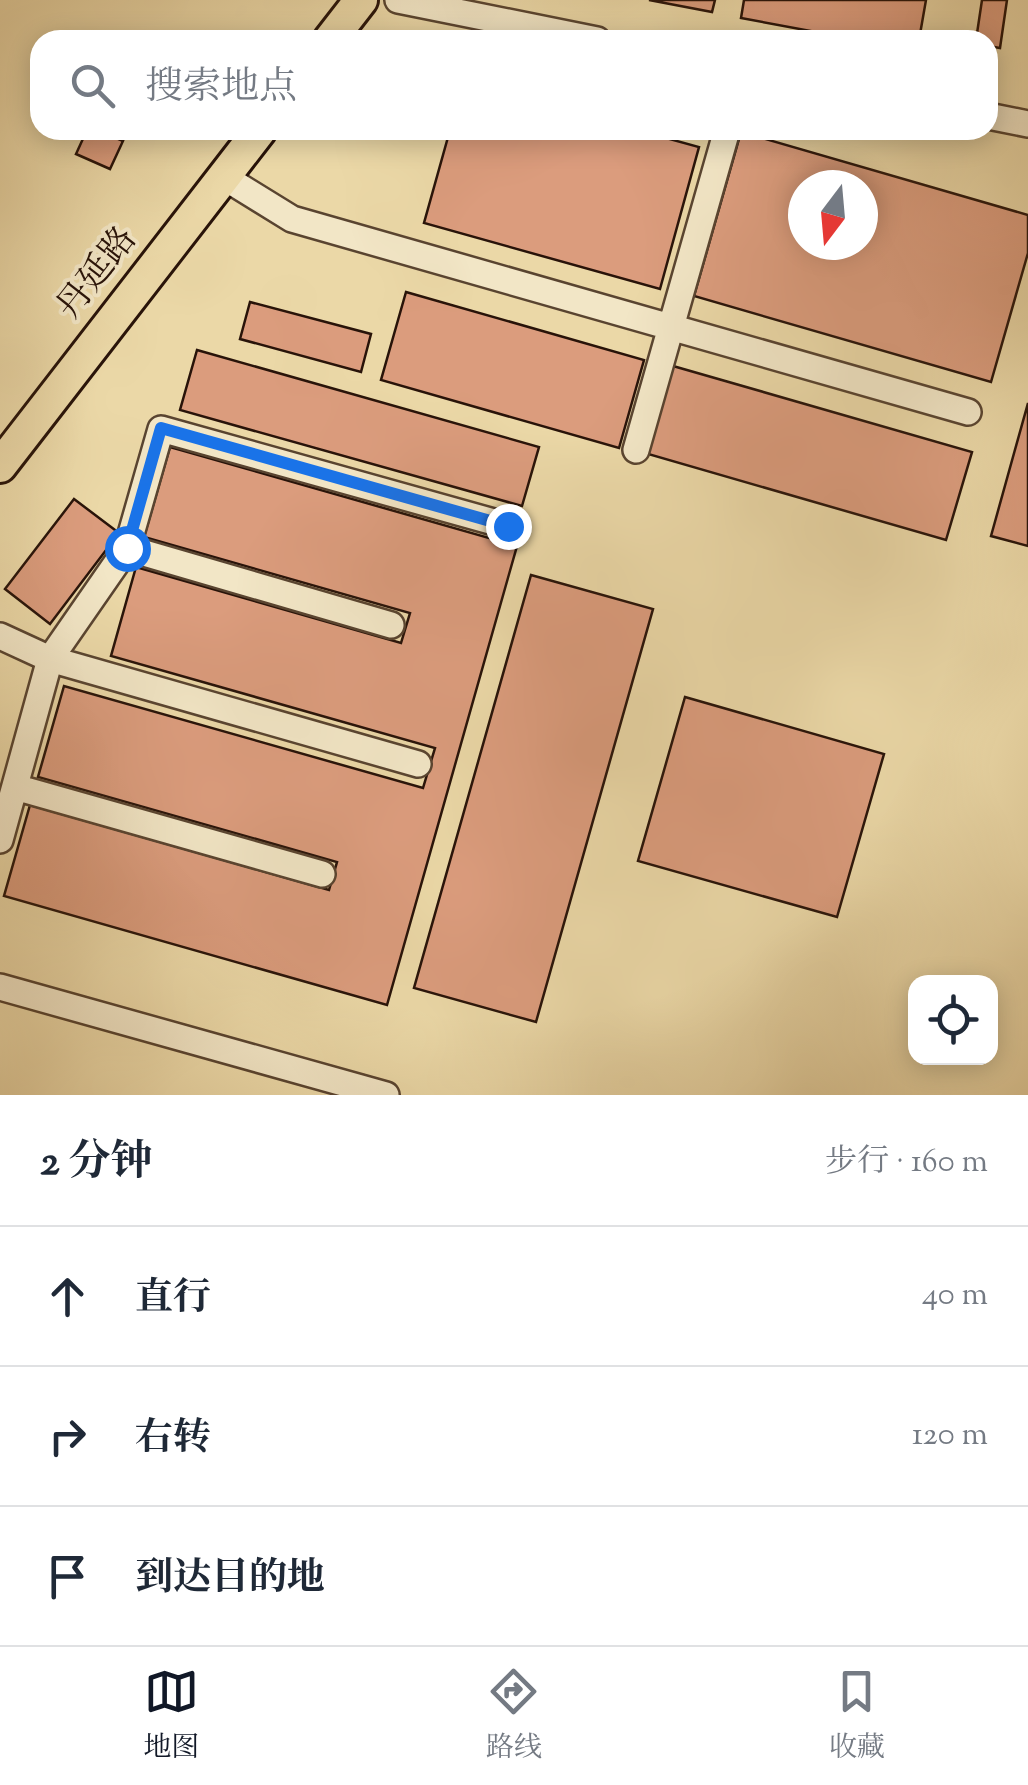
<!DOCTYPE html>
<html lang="zh">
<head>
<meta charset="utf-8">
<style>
  body { margin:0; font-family:"Sorts Mill Goudy","Noto Serif SC",serif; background:#f2f2f3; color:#1f2937 }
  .controls { position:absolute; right:30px; bottom:30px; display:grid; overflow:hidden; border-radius:20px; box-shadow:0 5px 25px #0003 }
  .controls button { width:90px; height:90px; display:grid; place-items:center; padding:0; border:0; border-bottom:2px solid #e0e1e3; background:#fff; color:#1f2937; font:50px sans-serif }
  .compass { position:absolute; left:788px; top:170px; width:90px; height:90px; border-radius:50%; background:#fff; box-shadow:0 5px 25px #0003; rotate:196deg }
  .stop { position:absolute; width:30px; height:30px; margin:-22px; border:8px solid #1a73e8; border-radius:50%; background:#fff }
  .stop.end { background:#1a73e8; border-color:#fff; box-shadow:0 2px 10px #0008 }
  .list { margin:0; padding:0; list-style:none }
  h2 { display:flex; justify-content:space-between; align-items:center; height:130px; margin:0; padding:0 40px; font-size:42px }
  h2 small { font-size:32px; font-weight:400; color:#747a83 }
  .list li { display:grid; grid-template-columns:65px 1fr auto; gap:30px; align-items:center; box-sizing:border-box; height:140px; padding:0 40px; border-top:2px solid #e0e1e3 }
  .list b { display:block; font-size:38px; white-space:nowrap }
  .list em { font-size:32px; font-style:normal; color:#747a83 }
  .icon { flex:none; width:55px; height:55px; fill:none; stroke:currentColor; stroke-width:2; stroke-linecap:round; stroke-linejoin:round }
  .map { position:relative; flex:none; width:1028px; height:1095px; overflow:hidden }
  .search { position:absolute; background:#fff; box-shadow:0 5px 25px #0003; left:30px; right:30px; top:30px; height:110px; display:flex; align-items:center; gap:25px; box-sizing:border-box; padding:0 35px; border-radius:30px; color:#747a83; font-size:38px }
  .sheet { height:550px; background:#fff }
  nav { display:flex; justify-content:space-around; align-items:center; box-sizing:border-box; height:140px; border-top:2px solid #e0e1e3; background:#fff; font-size:28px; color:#747a83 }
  nav a { display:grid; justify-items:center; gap:5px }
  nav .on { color:#111827 }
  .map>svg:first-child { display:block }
  .building { fill:#db9c7d; stroke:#281309; stroke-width:2.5; fill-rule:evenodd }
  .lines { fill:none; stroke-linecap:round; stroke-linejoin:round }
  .minor-casing { stroke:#594430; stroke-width:30 }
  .major-casing { stroke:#281309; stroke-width:38 }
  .minor { stroke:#f2e6c6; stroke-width:25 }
  .major { stroke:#ebd8a7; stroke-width:32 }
  .route { stroke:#1a73e8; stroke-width:12 }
  .labels { text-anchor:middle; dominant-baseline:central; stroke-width:8; stroke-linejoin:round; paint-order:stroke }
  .street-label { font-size:35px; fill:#281309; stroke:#f2e6c6 }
</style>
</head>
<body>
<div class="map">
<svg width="1028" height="1095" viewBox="0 0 1028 1095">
  <rect width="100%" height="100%" fill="#ebd8a7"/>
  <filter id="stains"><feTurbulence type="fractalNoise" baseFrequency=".002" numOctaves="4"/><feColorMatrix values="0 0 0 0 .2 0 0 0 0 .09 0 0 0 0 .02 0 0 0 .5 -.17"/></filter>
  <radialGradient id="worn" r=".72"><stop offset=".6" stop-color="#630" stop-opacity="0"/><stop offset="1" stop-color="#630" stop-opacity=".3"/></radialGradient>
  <path class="building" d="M649 0H715L712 12Z
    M744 0H926L919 40H859L741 18Z
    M982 0H1007L1000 48 988 46V40H976Z
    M87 130H98L123 141 110 169 76 154Z
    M450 130H637L699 147 660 289 424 223Z
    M741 132 1028 215V253L991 382 694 296ZM803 185H863V245H803Z
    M406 292 644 360 619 448 381 380Z
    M250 302 371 334 361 372 240 339Z
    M197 350 539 447 522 506 180 410Z
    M673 366 972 452 946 540 648 454Z
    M1028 403V546L991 536Z
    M170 447 517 546 387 1005 4 896 30 805 329 890 337 862 38 777 64 686 423 788 435 748 111 656 136 567 401 643 410 613 144 537Z
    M74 499 119 533 50 624 5 589Z
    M531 575 653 609 536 1022 414 988Z
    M685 697 884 754 837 917 638 861Z"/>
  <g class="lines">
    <defs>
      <path id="minor" d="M398 0 597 40
        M988 116 1028 124
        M224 177 292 219 968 412
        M636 450 727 130
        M127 548 391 625
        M0 636 50 659 0 840
        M418 764 50 659 127 548 161 429 508 526
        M15 787 322 874
        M0 987 386 1095"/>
      <path id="major" d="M330 40 361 0
        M0 466 260 130"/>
    </defs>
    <use href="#minor" class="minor-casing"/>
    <use href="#major" class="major-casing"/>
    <use href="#minor" class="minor"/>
    <use href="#major" class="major"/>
  </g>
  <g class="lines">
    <path class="route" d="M127 548 161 428 508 526"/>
  </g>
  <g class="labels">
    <g class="street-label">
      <text transform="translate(98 274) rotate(-52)">丹延路</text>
    </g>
  </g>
  <rect width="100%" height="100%" filter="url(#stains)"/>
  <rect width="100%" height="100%" fill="url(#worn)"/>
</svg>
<div class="controls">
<button><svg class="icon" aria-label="locate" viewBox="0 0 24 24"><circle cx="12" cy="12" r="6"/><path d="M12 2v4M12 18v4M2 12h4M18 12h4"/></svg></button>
</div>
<svg class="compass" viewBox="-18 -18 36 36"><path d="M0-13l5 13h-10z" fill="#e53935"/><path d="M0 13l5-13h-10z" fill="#747a83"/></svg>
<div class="stop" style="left:127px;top:548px"></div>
<div class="stop end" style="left:508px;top:526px"></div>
<div class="search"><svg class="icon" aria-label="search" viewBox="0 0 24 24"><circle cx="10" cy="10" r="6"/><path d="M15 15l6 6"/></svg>搜索地点</div>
</div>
<section class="sheet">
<h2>2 分钟<small>步行 · 160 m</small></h2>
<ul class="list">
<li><svg class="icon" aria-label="ahead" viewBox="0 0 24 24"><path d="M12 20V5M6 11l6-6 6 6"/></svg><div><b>直行</b></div><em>40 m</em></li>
<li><svg class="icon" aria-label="right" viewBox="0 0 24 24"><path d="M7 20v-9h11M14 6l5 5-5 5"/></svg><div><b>右转</b></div><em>120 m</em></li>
<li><svg class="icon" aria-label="arrive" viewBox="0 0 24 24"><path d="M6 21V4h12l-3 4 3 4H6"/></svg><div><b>到达目的地</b></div></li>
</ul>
</section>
<nav>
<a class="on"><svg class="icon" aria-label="map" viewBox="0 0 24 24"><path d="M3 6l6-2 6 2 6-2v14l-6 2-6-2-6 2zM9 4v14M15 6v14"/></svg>地图</a>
<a><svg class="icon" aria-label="directions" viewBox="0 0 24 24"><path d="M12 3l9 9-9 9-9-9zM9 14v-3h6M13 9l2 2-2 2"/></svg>路线</a>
<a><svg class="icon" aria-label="saved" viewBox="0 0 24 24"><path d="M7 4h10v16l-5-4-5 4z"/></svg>收藏</a>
</nav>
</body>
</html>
